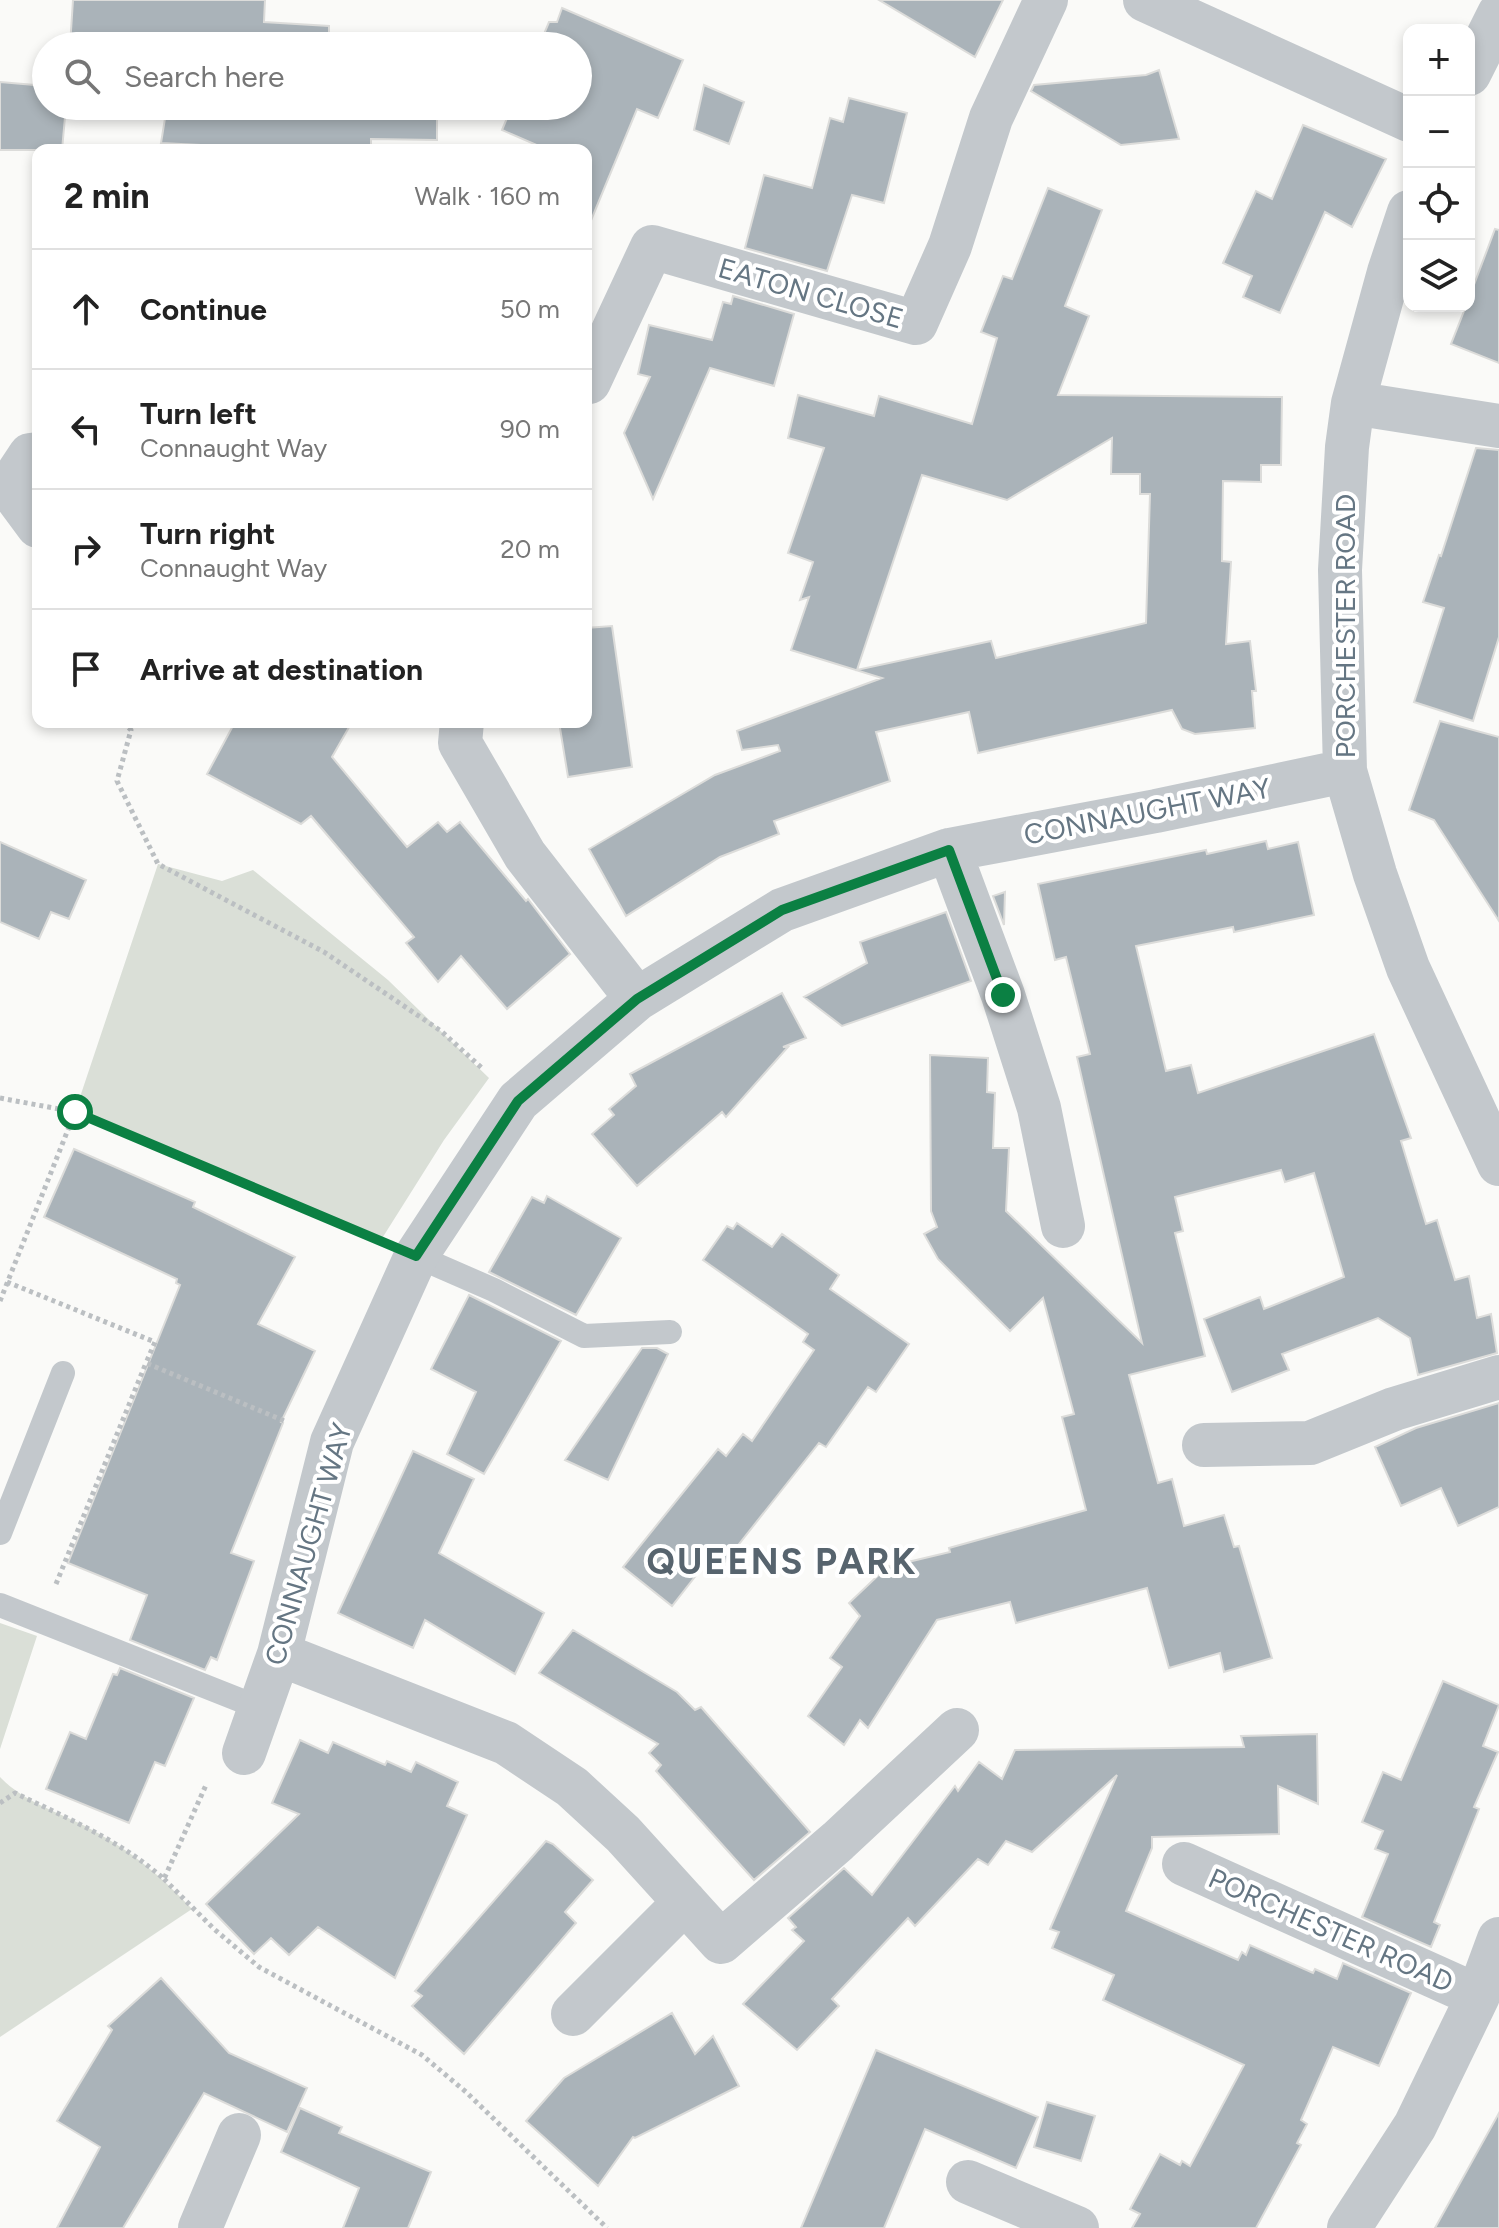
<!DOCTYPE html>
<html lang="en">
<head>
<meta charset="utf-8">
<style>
  body { margin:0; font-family:Figtree,sans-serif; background:#f2f2f2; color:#222 }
  .controls { position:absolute; right:24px; top:24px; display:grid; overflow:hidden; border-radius:16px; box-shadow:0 4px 12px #0003 }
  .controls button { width:72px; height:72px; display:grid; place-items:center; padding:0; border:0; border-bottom:2px solid #e0e0e0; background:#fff; color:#222; font:40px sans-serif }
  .stop { position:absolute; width:24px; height:24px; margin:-18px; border:6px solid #0b8043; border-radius:50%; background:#fff }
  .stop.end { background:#0b8043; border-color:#fff; box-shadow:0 2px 8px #0008 }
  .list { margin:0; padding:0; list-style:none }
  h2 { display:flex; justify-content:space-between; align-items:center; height:104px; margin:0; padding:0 32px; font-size:34px }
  h2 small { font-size:26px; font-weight:400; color:#767676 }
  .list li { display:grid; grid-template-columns:52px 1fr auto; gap:24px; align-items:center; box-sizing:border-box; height:120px; padding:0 32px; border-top:2px solid #e0e0e0 }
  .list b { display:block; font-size:30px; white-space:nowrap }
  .list p { margin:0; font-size:26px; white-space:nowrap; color:#767676 }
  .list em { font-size:26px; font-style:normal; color:#767676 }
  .icon { flex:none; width:44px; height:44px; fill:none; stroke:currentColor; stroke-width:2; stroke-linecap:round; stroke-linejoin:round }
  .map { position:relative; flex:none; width:1499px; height:2228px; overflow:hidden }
  .search { position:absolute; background:#fff; box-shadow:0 4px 12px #0003; left:32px; top:32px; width:560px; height:88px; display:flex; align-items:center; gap:20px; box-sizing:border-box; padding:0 28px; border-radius:44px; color:#767676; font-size:30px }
  .panel { position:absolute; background:#fff; box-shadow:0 4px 12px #0003; left:32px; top:144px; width:560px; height:584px; border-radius:16px }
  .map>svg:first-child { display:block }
  .green { fill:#dadfd7 }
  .building { fill:#aab3b9; stroke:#dcdcda; stroke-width:2; fill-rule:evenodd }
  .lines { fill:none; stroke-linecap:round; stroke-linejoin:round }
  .path { stroke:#bbbfc2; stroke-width:5; stroke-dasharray:4 4; stroke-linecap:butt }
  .lane { stroke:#c3c8cc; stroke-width:24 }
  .street { stroke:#c3c8cc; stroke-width:44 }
  .route { stroke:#0b8043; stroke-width:10 }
  .labels { text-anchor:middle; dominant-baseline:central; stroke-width:8; stroke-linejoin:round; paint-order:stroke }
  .street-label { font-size:28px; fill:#657683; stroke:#fff }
  .district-label { font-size:36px; font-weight:bold; letter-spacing:2px; fill:#57646e; stroke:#fff }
</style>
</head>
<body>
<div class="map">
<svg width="1499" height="2228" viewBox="0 0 1499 2228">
  <rect width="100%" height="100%" fill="#fafaf8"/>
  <path class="green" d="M158 864 222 881 253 870 388 980 489 1078 444 1140 381 1240 75 1112Z
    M0 1623 37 1636 0 1749Z
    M0 1777C23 1801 55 1811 85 1826 130 1850 157 1872 192 1909L0 2037Z"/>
  <path class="building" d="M73 0H265L264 22 329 26V35L437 36V46H70Z
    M879 0H1003L975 57Z
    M562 8 683 60 658 118 637 109 587 230 586 150H548L502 130 512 106H578V46H539L549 22H557Z
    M1159 70 1179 139 1121 145 1031 91 1034 85 1146 75Z
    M0 82 46 86V106H66L62 150H0Z
    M704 85 744 102 729 144 694 130Z
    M849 98 907 113 884 203 852 195 827 271 745 248 764 175 812 188 830 118 843 122Z
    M164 106H437V140L371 139V150H300L161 143 167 106Z
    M1303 125 1386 159 1352 227 1325 212 1280 313 1243 297 1252 276 1223 263 1256 191 1272 199Z
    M1048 188 1102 210 1065 306 1089 316 1058 395 1282 397 1281 465H1261V482L1223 481 1222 561 1231 562 1226 644 1250 641 1256 691H1252L1255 728 1195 734 1182 729 1172 710 978 753 969 712 876 732 890 781 774 821 779 834 720 857 626 916 589 849 715 775 780 751 778 745 742 750 737 731 882 678 791 650 809 597 800 600 813 562 788 553 824 448 788 438 798 395 874 416 879 396 972 424 997 338 981 332 1003 276 1012 279ZM1112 438 1111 474H1140V494H1150L1146 623 996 658 991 641 857 670 922 475 1007 500Z
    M1495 229 1499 230V363L1451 344 1466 306H1469V298Z
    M733 296 794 314 774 386 710 368 653 499 624 433 650 377 638 374 649 325 712 340 723 302 731 304Z
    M1476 448 1499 450V637L1473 721 1414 702 1444 608 1423 602 1439 555 1441 556Z
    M612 626 632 767 568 777 559 722H586V628Z
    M1440 721 1499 737V921L1434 820 1409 810Z
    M235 722H352L332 757 407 847 438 822 447 832 460 822 526 901 528 899 570 954 507 1009 461 956 438 982 406 943 414 937 311 816 301 824 207 774Z
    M1266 841 1268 849 1298 842 1314 915 1234 932 1233 927 1136 946 1166 1071 1191 1065 1198 1093 1374 1034 1411 1138 1401 1141 1426 1224 1437 1220 1455 1280 1469 1276 1477 1318 1491 1314 1497 1353 1418 1375 1410 1338 1378 1318 1282 1354 1289 1370 1232 1392 1204 1319 1260 1297 1264 1309 1344 1277 1314 1173 1285 1182 1281 1170 1175 1197 1183 1231 1175 1233 1205 1356 1129 1375 1158 1483 1172 1479 1184 1526 1224 1515 1234 1547 1239 1546 1272 1658 1224 1672 1220 1653 1169 1668 1147 1588 1016 1623 1010 1602 937 1620 868 1728 860 1720 844 1745 808 1716 842 1667 830 1658 860 1616 849 1603 887 1567 950 1552 949 1548 1086 1510 1062 1417 1074 1414 1043 1298 1010 1331 938 1259 924 1234 937 1227 931 1211 930 1055 988 1058 987 1092 995 1093 993 1148H1009L1006 1211 1142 1343 1077 1057 1090 1054 1066 957 1055 960 1038 884 1206 850 1207 854Z
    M0 842 86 880 69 919 51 912 39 939 0 922Z
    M1005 892 1004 925 993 896Z
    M946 912 971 981 842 1026 804 997 867 963 860 942Z
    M782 993 806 1038 783 1047H788L726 1117 722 1112 637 1186 592 1134 614 1115 609 1109 636 1086 630 1074Z
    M74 1149 195 1202 193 1207 295 1257 258 1324 315 1351 281 1422 283 1423 231 1553 254 1561 217 1660 211 1657 205 1670 130 1640 147 1595 68 1563 180 1285 176 1283 177 1279 44 1217Z
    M547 1196 621 1238 576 1315 489 1272 532 1197 544 1203Z
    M737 1223 772 1247 782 1234 839 1275 830 1289 909 1344 876 1392 868 1387 826 1447 819 1443 724 1563 712 1555 672 1606 623 1567 718 1449 726 1456 743 1434 752 1441 814 1350 803 1342 808 1334 703 1260 727 1226 733 1229Z
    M469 1295 561 1341 484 1474 447 1454 476 1392 431 1369Z
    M642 1348H657L668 1354 608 1480 565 1460Z
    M1499 1403V1507L1458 1526 1441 1488 1401 1506 1375 1447 1416 1428Z
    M413 1451 474 1479 439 1553 544 1613 515 1674 425 1620 413 1648 338 1613Z
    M573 1630 677 1692 695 1710 701 1707 810 1832 754 1880 656 1771 661 1765 649 1753 658 1744 539 1673Z
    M120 1668 194 1698 165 1766 155 1762 129 1823 46 1789 70 1732 86 1739 113 1674 117 1675Z
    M1443 1681 1499 1705 1483 1746 1498 1752 1474 1807 1479 1809 1434 1922 1440 1925 1431 1947 1362 1917 1388 1854 1375 1849 1383 1831 1362 1822 1383 1772 1401 1780Z
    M1317 1734 1318 1804 1278 1786 1279 1834 1152 1837V1848L1126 1911 1238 1960 1242 1952 1246 1955 1250 1945 1313 1973 1315 1969 1337 1979 1343 1963 1411 1993 1379 2066 1333 2047 1301 2120 1307 2124 1297 2143 1301 2145 1256 2228H1132L1140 2214 1130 2209 1160 2154 1180 2165 1182 2161 1190 2166 1244 2065 1103 2000 1114 1975 1052 1948 1059 1932 1050 1929 1117 1775 1032 1852 1006 1841 988 1865 978 1859 915 1926 908 1918 832 1999 839 2006 797 2050 743 2004 804 1941 792 1930 796 1927 788 1918 844 1868 872 1895 955 1786 958 1791 979 1762 1002 1779 1015 1750 1244 1747 1241 1736Z
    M300 1740 328 1753 333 1742 385 1765 387 1761 411 1772 416 1762 458 1782 447 1806 467 1815 395 1978 318 1927 289 1955 271 1938 254 1954 206 1904 299 1814 272 1803Z
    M546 1841 553 1844 593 1880 565 1912 576 1923 464 2054 412 2006 422 1996 415 1991Z
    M161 1978 229 2053 307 2088 287 2132 204 2093 123 2228H57L100 2147 57 2121 112 2030 108 2026Z
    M672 2013 695 2054 713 2036 739 2086 635 2138 633 2137 598 2186 526 2121 564 2078Z
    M876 2050 1038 2117 1016 2168 925 2129 884 2228H801Z
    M1047 2102 1095 2116 1081 2161 1034 2147Z
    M300 2108 342 2127 339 2133 431 2172 408 2228H343L359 2188 281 2152Z
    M1499 2113V2228H1435Z"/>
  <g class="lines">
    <path class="path" d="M123 722 131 730 117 781 158 864 324 952 441 1031 483 1069
      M0 1098 75 1112 373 1236
      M7 1282 155 1342 146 1363 287 1422
      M0 1301 75 1112
      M56 1584 146 1363
      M0 1803 15 1793C67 1818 121 1841 164 1879L206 1785
      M164 1879 214 1929 259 1967 422 2055 466 2092 607 2228"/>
    <path class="lane" d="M416 1256 494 1290 584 1336 670 1332
      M0 1533 63 1373
      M0 1605 260 1708"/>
    <path class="street" d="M1145 0 1409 120
      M1469 74 1499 14
      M1409 212 1389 272 1353 403 1347 447 1340 570 1345 771 1375 874 1408 968 1499 1164
      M589 382 652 247 916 323 950 246 991 118 1046 0
      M1353 403 1499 426
      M0 484 9 487 30 455 38 454
      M9 487 38 526
      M462 722 460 743 525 855 637 999
      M949 850 1003 995 1039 1108 1063 1226
      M1204 1445 1310 1443 1394 1409 1499 1377
      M279 1654 506 1743 572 1787 623 1834 721 1942 838 1841 957 1730
      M244 1753 279 1654 332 1442 416 1256 518 1101 637 999 782 910 949 850 1156 811 1345 771
      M1184 1864 1478 1996
      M573 2014 685 1902
      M968 2182 1077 2228
      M200 2228 239 2135
      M1349 2228 1415 2126 1478 1996 1499 1939"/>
  </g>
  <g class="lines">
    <path class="route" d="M75 1112 416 1256 518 1101 637 999 782 910 949 850 1003 995"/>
  </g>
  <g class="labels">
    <g class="street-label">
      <text transform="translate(811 293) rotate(16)">EATON CLOSE</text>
      <text transform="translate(1345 626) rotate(-90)">PORCHESTER ROAD</text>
      <text transform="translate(1147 811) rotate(-11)">CONNAUGHT WAY</text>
      <text transform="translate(308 1544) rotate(-74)">CONNAUGHT WAY</text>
      <text transform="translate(1331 1930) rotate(24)">PORCHESTER ROAD</text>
    </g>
    <g class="district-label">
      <text x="782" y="1561">QUEENS PARK</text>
    </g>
  </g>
</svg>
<div class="controls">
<button>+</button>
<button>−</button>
<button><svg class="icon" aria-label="locate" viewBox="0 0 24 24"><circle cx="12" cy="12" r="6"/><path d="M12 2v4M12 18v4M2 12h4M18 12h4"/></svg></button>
<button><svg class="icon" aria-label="layers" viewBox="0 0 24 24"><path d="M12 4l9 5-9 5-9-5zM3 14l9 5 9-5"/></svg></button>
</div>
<div class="stop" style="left:75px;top:1112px"></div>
<div class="stop end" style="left:1003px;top:995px"></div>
<div class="search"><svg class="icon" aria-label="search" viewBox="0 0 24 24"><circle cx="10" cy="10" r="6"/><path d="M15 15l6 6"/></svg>Search here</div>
<section class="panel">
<h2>2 min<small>Walk · 160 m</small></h2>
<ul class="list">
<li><svg class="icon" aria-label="ahead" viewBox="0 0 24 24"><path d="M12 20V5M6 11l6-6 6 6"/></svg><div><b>Continue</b></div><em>50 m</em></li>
<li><svg class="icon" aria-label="left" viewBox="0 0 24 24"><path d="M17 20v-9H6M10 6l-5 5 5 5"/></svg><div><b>Turn left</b><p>Connaught Way</p></div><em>90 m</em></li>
<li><svg class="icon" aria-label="right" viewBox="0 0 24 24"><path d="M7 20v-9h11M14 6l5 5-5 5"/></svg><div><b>Turn right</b><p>Connaught Way</p></div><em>20 m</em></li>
<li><svg class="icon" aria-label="arrive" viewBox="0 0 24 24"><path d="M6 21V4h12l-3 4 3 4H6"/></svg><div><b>Arrive at destination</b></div></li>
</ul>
</section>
</div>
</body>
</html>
